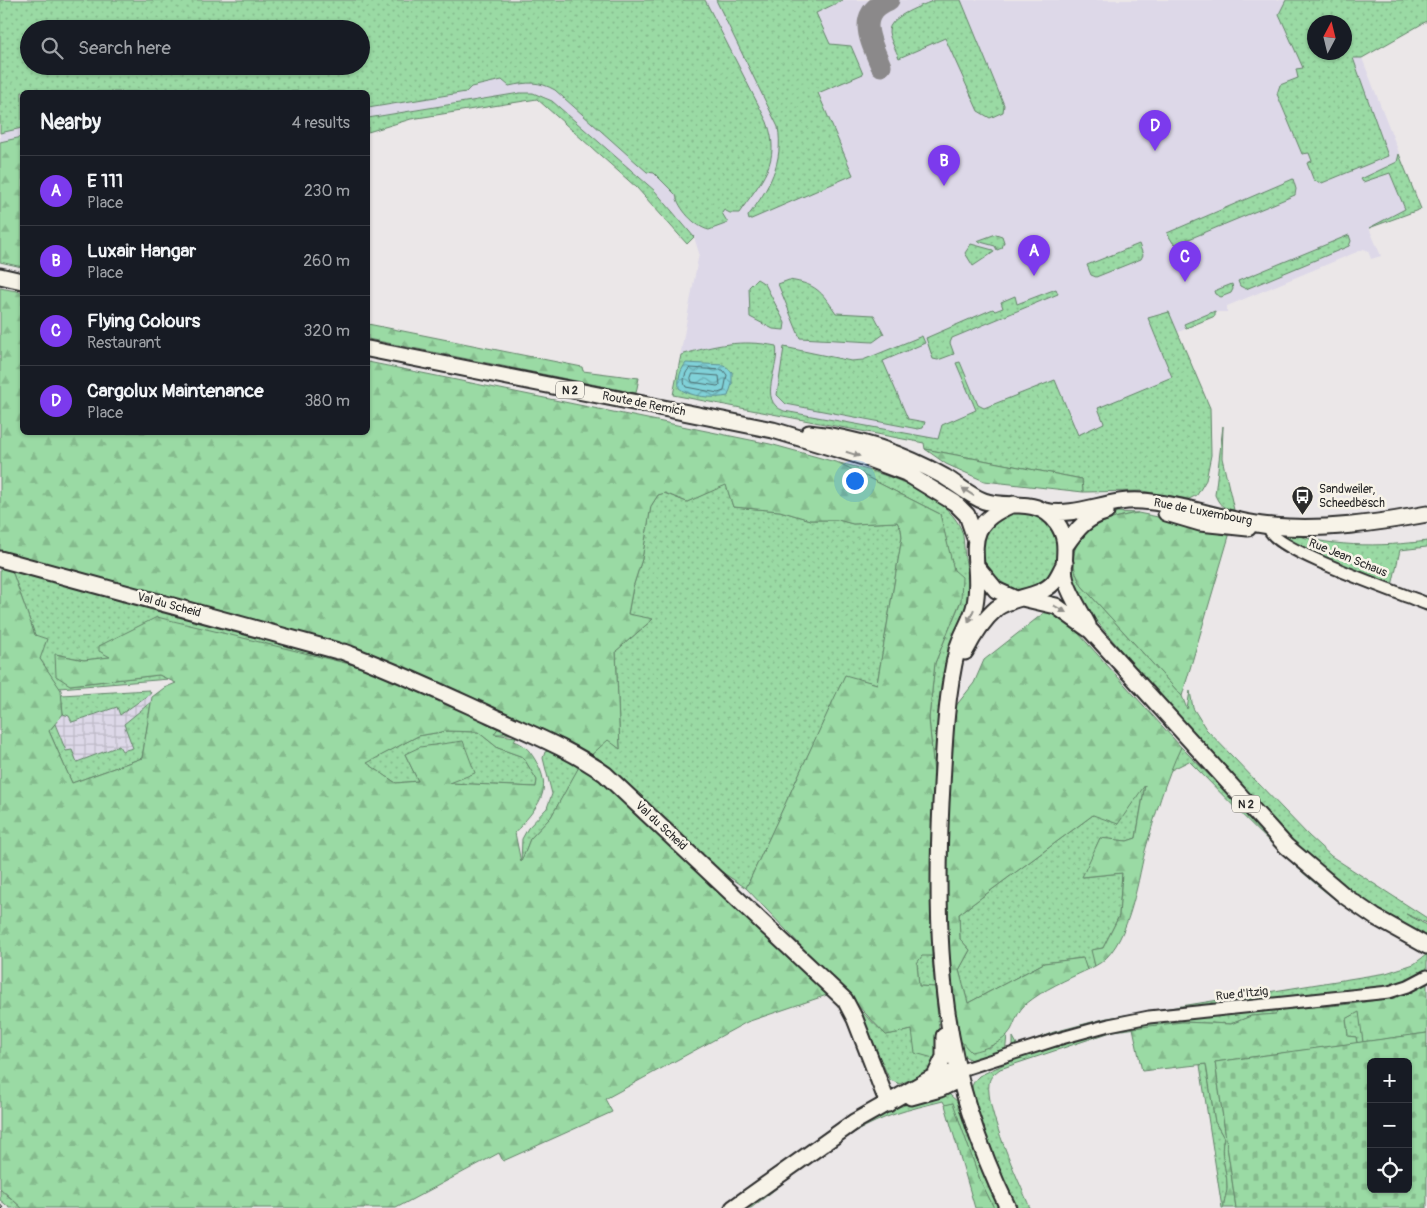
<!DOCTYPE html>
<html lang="en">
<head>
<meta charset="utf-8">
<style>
  body { margin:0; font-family:Pangolin,sans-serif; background:#20242c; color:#f1f3f6 }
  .controls { position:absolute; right:15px; bottom:15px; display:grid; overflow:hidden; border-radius:8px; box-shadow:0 1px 4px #0004 }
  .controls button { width:45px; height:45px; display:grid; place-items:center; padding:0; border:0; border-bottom:1px solid #363941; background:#171b24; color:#f1f3f6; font:25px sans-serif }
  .compass { position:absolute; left:1307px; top:15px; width:45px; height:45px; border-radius:50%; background:#171b24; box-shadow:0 1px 4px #0004; rotate:7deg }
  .you { position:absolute; left:854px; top:480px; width:18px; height:18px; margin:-12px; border:4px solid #fff; border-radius:50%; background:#1a73e8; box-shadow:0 0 0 8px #1a73e833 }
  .badge { display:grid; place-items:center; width:32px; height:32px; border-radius:50%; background:#7c3aed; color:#fff; font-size:16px; font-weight:700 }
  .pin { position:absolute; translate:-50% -41px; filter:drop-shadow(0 1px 2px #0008) }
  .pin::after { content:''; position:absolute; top:26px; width:18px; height:15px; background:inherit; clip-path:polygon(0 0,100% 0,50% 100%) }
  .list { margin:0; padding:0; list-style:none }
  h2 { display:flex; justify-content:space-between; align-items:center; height:65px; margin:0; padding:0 20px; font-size:21px }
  h2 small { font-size:16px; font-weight:400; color:#9ea1a6 }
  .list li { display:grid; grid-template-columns:32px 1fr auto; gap:15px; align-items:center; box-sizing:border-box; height:70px; padding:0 20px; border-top:1px solid #363941 }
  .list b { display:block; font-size:19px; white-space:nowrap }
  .list p { margin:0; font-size:16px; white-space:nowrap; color:#9ea1a6 }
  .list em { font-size:16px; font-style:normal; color:#9ea1a6 }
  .icon { flex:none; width:28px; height:28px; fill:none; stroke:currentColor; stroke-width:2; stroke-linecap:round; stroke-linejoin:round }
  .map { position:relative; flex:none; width:1427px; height:1208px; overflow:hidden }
  .search { position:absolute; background:#171b24; box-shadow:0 1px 4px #0004; left:20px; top:20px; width:350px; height:55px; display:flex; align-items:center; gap:12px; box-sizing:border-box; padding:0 18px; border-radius:28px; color:#9ea1a6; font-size:19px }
  .panel { position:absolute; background:#171b24; box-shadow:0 1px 4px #0004; left:20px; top:90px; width:350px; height:345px; border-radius:8px }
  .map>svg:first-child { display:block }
  .built { fill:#ddd8e8; fill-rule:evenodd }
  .industrial { fill:url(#industrial-grid) }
  .grass { fill:url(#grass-dots); stroke:#628268; fill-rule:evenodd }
  .forest { fill:url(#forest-firs); stroke:#628268; fill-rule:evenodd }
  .cemetery { fill:url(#cemetery-stones); stroke:#628268; fill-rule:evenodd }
  .water { fill:url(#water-waves); stroke:#5e8f93 }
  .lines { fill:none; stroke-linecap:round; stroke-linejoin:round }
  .shore { stroke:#4d6d70; stroke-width:1 }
  .taxiway { stroke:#8b898a; stroke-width:21 }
  .minor-casing { stroke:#2b2b2b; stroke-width:15 }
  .major-casing { stroke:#2b2b2b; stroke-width:19 }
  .minor { stroke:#f7f3e8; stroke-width:11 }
  .major { stroke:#f7f3e8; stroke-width:15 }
  .rail-casing { stroke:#2b2b2b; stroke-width:4.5 }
  .rail { stroke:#f7f3e8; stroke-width:2.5; stroke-dasharray:8; stroke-linecap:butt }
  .oneway { fill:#918f8a }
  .labels { text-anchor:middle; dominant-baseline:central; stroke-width:5; stroke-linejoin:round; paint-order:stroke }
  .shield { fill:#f7f3e8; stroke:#686764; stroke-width:1 }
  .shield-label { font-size:11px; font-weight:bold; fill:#2b2b2b }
  .street-label { font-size:12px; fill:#2b2b2b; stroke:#f7f3e8 }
  .poi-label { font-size:12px; fill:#2b2b2b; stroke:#f7f3e8; text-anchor:start }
</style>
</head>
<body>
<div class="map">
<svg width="1427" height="1208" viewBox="0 0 1427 1208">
  <defs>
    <pattern id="industrial-grid" width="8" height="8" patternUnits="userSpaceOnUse" patternTransform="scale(1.25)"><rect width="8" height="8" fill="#ddd8e8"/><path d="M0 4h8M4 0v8" fill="none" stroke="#bebac7"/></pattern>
    <pattern id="grass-dots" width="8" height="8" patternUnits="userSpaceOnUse" patternTransform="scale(1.25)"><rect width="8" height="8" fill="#9adaa4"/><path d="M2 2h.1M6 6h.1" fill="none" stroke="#85bb8d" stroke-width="1.8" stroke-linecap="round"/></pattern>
    <pattern id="forest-firs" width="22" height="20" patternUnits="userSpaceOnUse" patternTransform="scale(1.25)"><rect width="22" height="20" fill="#9adaa4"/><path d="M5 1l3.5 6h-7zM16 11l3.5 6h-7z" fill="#85bb8d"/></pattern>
    <pattern id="cemetery-stones" width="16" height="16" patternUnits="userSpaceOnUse" patternTransform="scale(1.25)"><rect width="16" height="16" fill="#9adaa4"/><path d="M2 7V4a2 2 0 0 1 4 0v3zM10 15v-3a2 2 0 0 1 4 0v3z" fill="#85bb8d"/></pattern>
    <pattern id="water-waves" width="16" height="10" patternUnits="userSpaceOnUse" patternTransform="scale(1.25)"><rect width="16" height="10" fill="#80d1d8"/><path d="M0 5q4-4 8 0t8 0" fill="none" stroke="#69aaaf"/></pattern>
  </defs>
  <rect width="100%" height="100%" fill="#ebe7e8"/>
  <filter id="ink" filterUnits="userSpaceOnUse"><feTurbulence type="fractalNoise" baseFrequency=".02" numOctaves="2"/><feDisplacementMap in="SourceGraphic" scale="10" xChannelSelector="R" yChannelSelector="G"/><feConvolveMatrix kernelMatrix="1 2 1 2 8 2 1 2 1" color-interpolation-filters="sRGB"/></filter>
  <g filter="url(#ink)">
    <path class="built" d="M0 0H1427V21L1362 58 1421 209 1369 228 1381 256 1371 259 1368 251 1364 249 1227 306V312H1216L1215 316 1174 334 1202 440 925 449 924 443 673 395 699 253 694 237 655 191 545 97 533 93H520L368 118V92H22V137L0 142ZM1314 22H1344V52H1314ZM29 29H361V66H29Z"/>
    <path class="industrial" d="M151 693V702L125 724 133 748 122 751 119 746 77 762 66 752 55 724 63 714 69 716 72 722 117 706 120 715Z"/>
    <path class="grass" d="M0 0H705L767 122C782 162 761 181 739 213H730L724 210 722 213 728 223 709 230C695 227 678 208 676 195L654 173 647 172 555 90C539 81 528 82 509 86L502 80 471 87 466 92 368 108V92L193 91 184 92H22V128L0 133ZM29 29H361V66H29Z
      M716 0H843L816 13 830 44 851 46 863 74 818 93 853 175 749 220 748 216C769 189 784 162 778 127Z
      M935 0H961L1004 105 1003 112 990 118 978 111 945 38 899 58C896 50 890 40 889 32 888 16 924 5 935 0Z
      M1286 0H1427V21L1362 58H1353L1388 156 1322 183 1314 181 1307 163 1312 161 1309 153 1302 154 1277 94 1280 85 1298 78 1296 69 1303 68 1279 14ZM1344 22V52H1314V22Z
      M520 93H533L552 101 655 191 694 237 687 244 637 188 537 99 411 119 368 132V118Z
      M1399 154 1421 209 1369 228 1405 209 1390 173 1363 182 1361 179 1397 162Z
      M1293 179 1296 189 1295 195 1177 244 1173 243 1167 233Z
      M996 234 1002 236 1004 242 1002 248 997 250 995 246 977 241Z
      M1349 235 1351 241 1349 246 1246 289 1240 286 1238 281Z
      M971 244 993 250 994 252 973 266 965 253Z
      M1139 244 1143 255 1141 259 1096 277 1091 275 1087 265Z
      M757 279 765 284 785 323 784 330 773 329 750 317 749 287Z
      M789 280C816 284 821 291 836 313L874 315 884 334 873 342 800 338 778 284Z
      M1232 284 1233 289 1231 293 1221 297 1215 294 1214 291Z
      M1056 289 1058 294 952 338 950 343 954 354 938 360 933 359 926 338 993 309 995 311 1003 308 1001 302 1015 296 1017 304Z
      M1215 311V316L1186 328 1184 324Z
      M1169 312 1210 408 1211 455 1206 480 1197 495 1189 499 1142 491 1083 492 1082 479 925 449 924 443 673 395 681 355C715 345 741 339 776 346 781 367 756 400 784 411L938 439 942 425 976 410 956 363 960 362 978 405 984 408 1055 380 1078 435 1104 423 1098 408 1172 377 1148 318Z
      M922 336 925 343 883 361 908 419 925 422 923 428 918 429 786 404 777 395 784 347 851 361 863 360Z
      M1223 426 1222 458 1234 510C1223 509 1219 504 1215 495Z
      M839 463C877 471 944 490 961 529 965 538 963 552 966 563 968 575 972 584 972 597L945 670 934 774 929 718 935 663 961 601 940 514Z
      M726 484 733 507 780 511 810 520H838L853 524 897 522 901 529 902 537 877 684 845 676 746 888 719 870 590 756 608 739 620 749 616 651 652 620 628 614 633 587 642 559 651 506 658 495 664 493 687 502Z
      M1021 509C1028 512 1039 514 1045 519 1071 541 1060 579 1029 588 1023 589 1016 593 1010 591 1001 588 996 580 991 573 978 558 981 539 988 522Z
      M1115 512 1138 513C1098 519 1055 539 1082 586L1182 696 1187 709 1190 691 1193 708 1206 729 1309 836 1331 856 1427 918V923L1406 914 1427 925V939L1385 916 1342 887 1297 850 1185 727 1094 618 1078 593 1071 574 1074 551 1078 534 1090 522Z
      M1282 530C1324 548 1382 547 1427 541V547L1400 550 1392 586 1320 558 1280 538Z
      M11 568 351 658 517 734H493L498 727 238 638 158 618 112 657 84 660 56 654 70 685 159 675 169 679 59 688 40 659 35 635Z
      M149 690 151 693 120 715 117 707 72 722 69 716 63 714 61 695Z
      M151 702 142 758 72 783 49 731 55 724 66 751 72 750 77 762 119 746 122 751 133 748 124 724Z
      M447 731 478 732 498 748 523 757 537 780 536 787 448 783 405 754 418 781 396 783 366 763 418 736Z
      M1181 747 1297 864 1427 951V982C1385 1007 1325 1005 1277 1010V1014L1251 1016 1231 1024 1182 1022 1114 1031 1000 1069C995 1073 990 1076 989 1083 985 1110 1019 1181 1030 1208H1014C1000 1175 976 1128 972 1093 971 1085 974 1081 979 1076L1053 1041 1019 1052 1013 1045V1037L1018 1046 1054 1032 1107 1018 1386 973 1414 964 1426 955C1398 935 1366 922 1338 902 1284 860 1237 809 1189 761L1169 771Z
      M550 750 580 766 551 817 530 839 521 863 522 839 528 828 547 808 552 794 543 758 545 752Z
      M1145 784 1136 838 1127 841 1100 838 1083 877 1122 873 1119 916 1103 948 1092 950 1095 966 1087 970 1082 958 1044 963 968 1003 959 970 970 950 960 939 959 914 1093 815Z
      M922 955 932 956 935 987 919 986 917 963Z
      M856 1006 886 1035 912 1030 937 1058 936 1068 900 1084 890 1080Z
      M1360 1011 1363 1042 1357 1043 1356 1037 1348 1036 1346 1019Z
      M1007 1034 1005 1056 974 1062 963 1055 958 1038 989 1048Z
      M1206 1064 1215 1122 1224 1138C1219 1154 1227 1169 1227 1185 1228 1193 1223 1200 1224 1208H1222L1200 1065Z
      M944 1092 950 1095 959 1103 985 1179 1000 1208H994L980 1180 953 1104 945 1105 943 1101C927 1105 910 1109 895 1114 841 1132 795 1175 751 1208H740L853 1128 887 1111Z
      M0 1189 22 1208H10L0 1200Z"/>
    <path class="forest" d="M22 137V267L0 262V142Z
      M0 288 22 292V432H368V362L770 444 839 463 940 514 954 570 962 577 961 600 935 663 929 718 934 774 932 956H922L917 963 919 986 935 987 941 1049 937 1059 915 1053 912 1030 886 1035 746 888 845 675 877 684 902 537 901 529 897 522 853 524 838 520H810L780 511 733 507 726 485 687 502 665 493 658 495 651 506 642 559 633 587 628 614 653 619 616 651 620 749 608 740 590 756 385 661 345 645 0 552Z
      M368 324 582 367 583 371 639 378 636 393 368 339Z
      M925 449 1082 479 1083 492 984 481 946 464Z
      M1138 513 1228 531 1229 536 1182 696 1082 586C1055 539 1098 519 1138 513Z
      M0 565 11 568 35 635 47 639 40 659 61 690 63 714 49 731 72 783 142 758 152 697 164 688 176 683 159 675 70 685 56 676 55 654 84 660 110 657 99 651V646L157 617 370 669 499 727 494 734 516 737 514 741C524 744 529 750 534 758 556 792 536 807 515 833L521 862 530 839 551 817 580 765 606 780 827 995 747 1022 605 1099 612 1112 503 1161 499 1153 396 1208H22L0 1188ZM447 731 478 732 498 748 523 757 537 780 536 787 450 783 475 773 463 741 420 747 405 754 418 781 396 783 367 763 418 736Z
      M1050 608 1060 613 1181 747C1165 780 1155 816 1145 851 1137 884 1128 950 1095 966L1091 950 1103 948 1119 916 1122 873 1082 877 1100 838 1127 841 1136 838 1145 785 1118 824 1093 815 959 914 960 939 970 950 959 970 968 1003 1044 963 1083 958 1087 970C1066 980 1044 989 1026 1004 1017 1011 1016 1021 1011 1030 1003 1043 985 1049 971 1052L958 1038 953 1015 947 918V840L955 707 974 683 984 660Z
      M1427 982V1033L1363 1042 1359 1012 1346 1019 1348 1036 1356 1037 1357 1043 1215 1062 1236 1208H1224C1223 1200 1228 1193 1227 1185 1227 1169 1219 1154 1224 1138L1215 1122 1206 1064 1142 1071 1133 1028 1182 1022 1231 1024 1251 1016 1276 1014 1277 1010C1325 1005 1385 1007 1427 982Z
      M953 1103 980 1180 994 1208H975L945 1105Z"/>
    <path class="cemetery" d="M1427 1033V1208H1236L1215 1062ZM1371 1062H1408V1189H1371Z"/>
    <path class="water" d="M686 363 724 365 732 372V384L728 396C715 399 689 397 679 388 678 378 680 371 686 363Z"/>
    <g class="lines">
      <path class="shore" d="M690 368 723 370 727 375 724 391 718 393 686 387C682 382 685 371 690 368Z
        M693 374 719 376 720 385 717 386 692 382 691 379Z"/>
      <path class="taxiway" d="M881 66C870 40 855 14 889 0"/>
      <defs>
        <path id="minor" d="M1272 526 1270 530C1276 551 1401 593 1427 604
          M958 1071 1058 1039 1109 1025 1149 1017 1389 992 1408 986 1427 976"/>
        <path id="major" d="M0 276 22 281
          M368 349 773 430 866 458 906 473 955 503 967 515 975 538
          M809 433C856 438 904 454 945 477 958 485 970 496 984 501 1010 510 1038 496 1057 523 1072 544 1060 561 1066 581 1071 597 1081 611 1088 625
          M1045 511C1077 518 1109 498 1142 501 1186 504 1228 522 1272 526 1323 531 1377 523 1427 514
          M1166 513 1200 523 1248 528
          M1066 545C1077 529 1087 517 1106 512
          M0 559 338 651
          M978 568 996 590 1016 599
          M1022 598 1056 606 1091 631 1286 846 1346 897 1375 917 1427 946
          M344 652C394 670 442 693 490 715 529 733 570 749 605 774L845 1000 855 1019 888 1104
          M965 652C973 636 983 620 997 608 1013 596 1039 598 1053 583 1058 578 1061 569 1065 563
          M935 1076 944 1057V1036
          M911 1097 940 1089 960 1079
          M733 1208 854 1122 935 1076 958 1071
          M1008 1208C941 1072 934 951 941 803 944 752 945 700 957 650 961 634 972 620 975 604 984 557 954 527 1014 504"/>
      </defs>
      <use href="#minor" class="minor-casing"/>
      <use href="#major" class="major-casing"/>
      <use href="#minor" class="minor"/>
      <use href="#major" class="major"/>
      <defs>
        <path id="rail" d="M0 1207 1 1208"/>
      </defs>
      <use href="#rail" class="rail-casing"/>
      <use href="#rail" class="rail"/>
    </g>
    <defs><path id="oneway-solid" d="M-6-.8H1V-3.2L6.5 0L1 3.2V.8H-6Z" transform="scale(1.25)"/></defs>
    <g class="oneway">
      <use href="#oneway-solid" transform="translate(853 454) rotate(17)"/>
      <use href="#oneway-solid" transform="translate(968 492) rotate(-147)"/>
      <use href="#oneway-solid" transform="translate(1060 609) rotate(30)"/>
      <use href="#oneway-solid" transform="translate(971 616) rotate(113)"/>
    </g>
  </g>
  <defs>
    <symbol id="bus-pin" viewBox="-11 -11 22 30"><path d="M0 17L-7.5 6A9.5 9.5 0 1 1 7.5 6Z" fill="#2b2b2b" stroke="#f7f3e8"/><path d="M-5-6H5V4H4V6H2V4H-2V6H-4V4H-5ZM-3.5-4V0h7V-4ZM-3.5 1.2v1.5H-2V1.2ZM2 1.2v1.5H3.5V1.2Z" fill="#fff"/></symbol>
  </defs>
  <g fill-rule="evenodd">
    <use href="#bus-pin" x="1290" y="484" width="25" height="34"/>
  </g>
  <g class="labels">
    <g class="shield">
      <rect x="556" y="381.5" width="28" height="17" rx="4"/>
      <rect x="1232" y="795.5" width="28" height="17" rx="4"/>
    </g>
    <g class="shield-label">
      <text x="570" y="390">N 2</text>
      <text x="1246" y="804">N 2</text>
    </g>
    <g class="street-label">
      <text transform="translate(644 404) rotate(11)">Route de Remich</text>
      <text transform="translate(1203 512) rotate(11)">Rue de Luxembourg</text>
      <text transform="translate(1348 558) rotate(22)">Rue Jean Schaus</text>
      <text transform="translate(169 605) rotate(15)">Val du Scheid</text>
      <text transform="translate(661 826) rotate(43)">Val du Scheid</text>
      <text transform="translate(1242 994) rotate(-6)">Rue d'Itzig</text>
    </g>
    <g class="poi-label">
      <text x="1319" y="489">Sandweiler,<tspan x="1319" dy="14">Scheedbësch</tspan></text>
    </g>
  </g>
</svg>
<div class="controls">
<button>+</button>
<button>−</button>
<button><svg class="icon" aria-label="locate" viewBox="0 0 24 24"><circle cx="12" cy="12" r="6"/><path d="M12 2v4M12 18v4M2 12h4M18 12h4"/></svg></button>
</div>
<svg class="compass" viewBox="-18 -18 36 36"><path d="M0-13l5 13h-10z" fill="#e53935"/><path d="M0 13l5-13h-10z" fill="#9ea1a6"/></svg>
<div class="you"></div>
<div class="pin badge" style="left:1034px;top:276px">A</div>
<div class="pin badge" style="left:944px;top:186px">B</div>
<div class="pin badge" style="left:1185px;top:282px">C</div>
<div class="pin badge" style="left:1155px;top:151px">D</div>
<div class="search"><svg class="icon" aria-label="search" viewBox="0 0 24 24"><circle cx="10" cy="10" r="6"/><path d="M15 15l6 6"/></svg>Search here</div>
<section class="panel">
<h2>Nearby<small>4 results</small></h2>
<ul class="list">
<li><span class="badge">A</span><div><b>E 111</b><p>Place</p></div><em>230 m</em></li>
<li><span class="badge">B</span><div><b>Luxair Hangar</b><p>Place</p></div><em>260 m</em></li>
<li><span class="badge">C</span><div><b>Flying Colours</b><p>Restaurant</p></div><em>320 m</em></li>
<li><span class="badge">D</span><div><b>Cargolux Maintenance</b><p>Place</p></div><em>380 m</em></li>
</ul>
</section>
</div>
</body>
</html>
